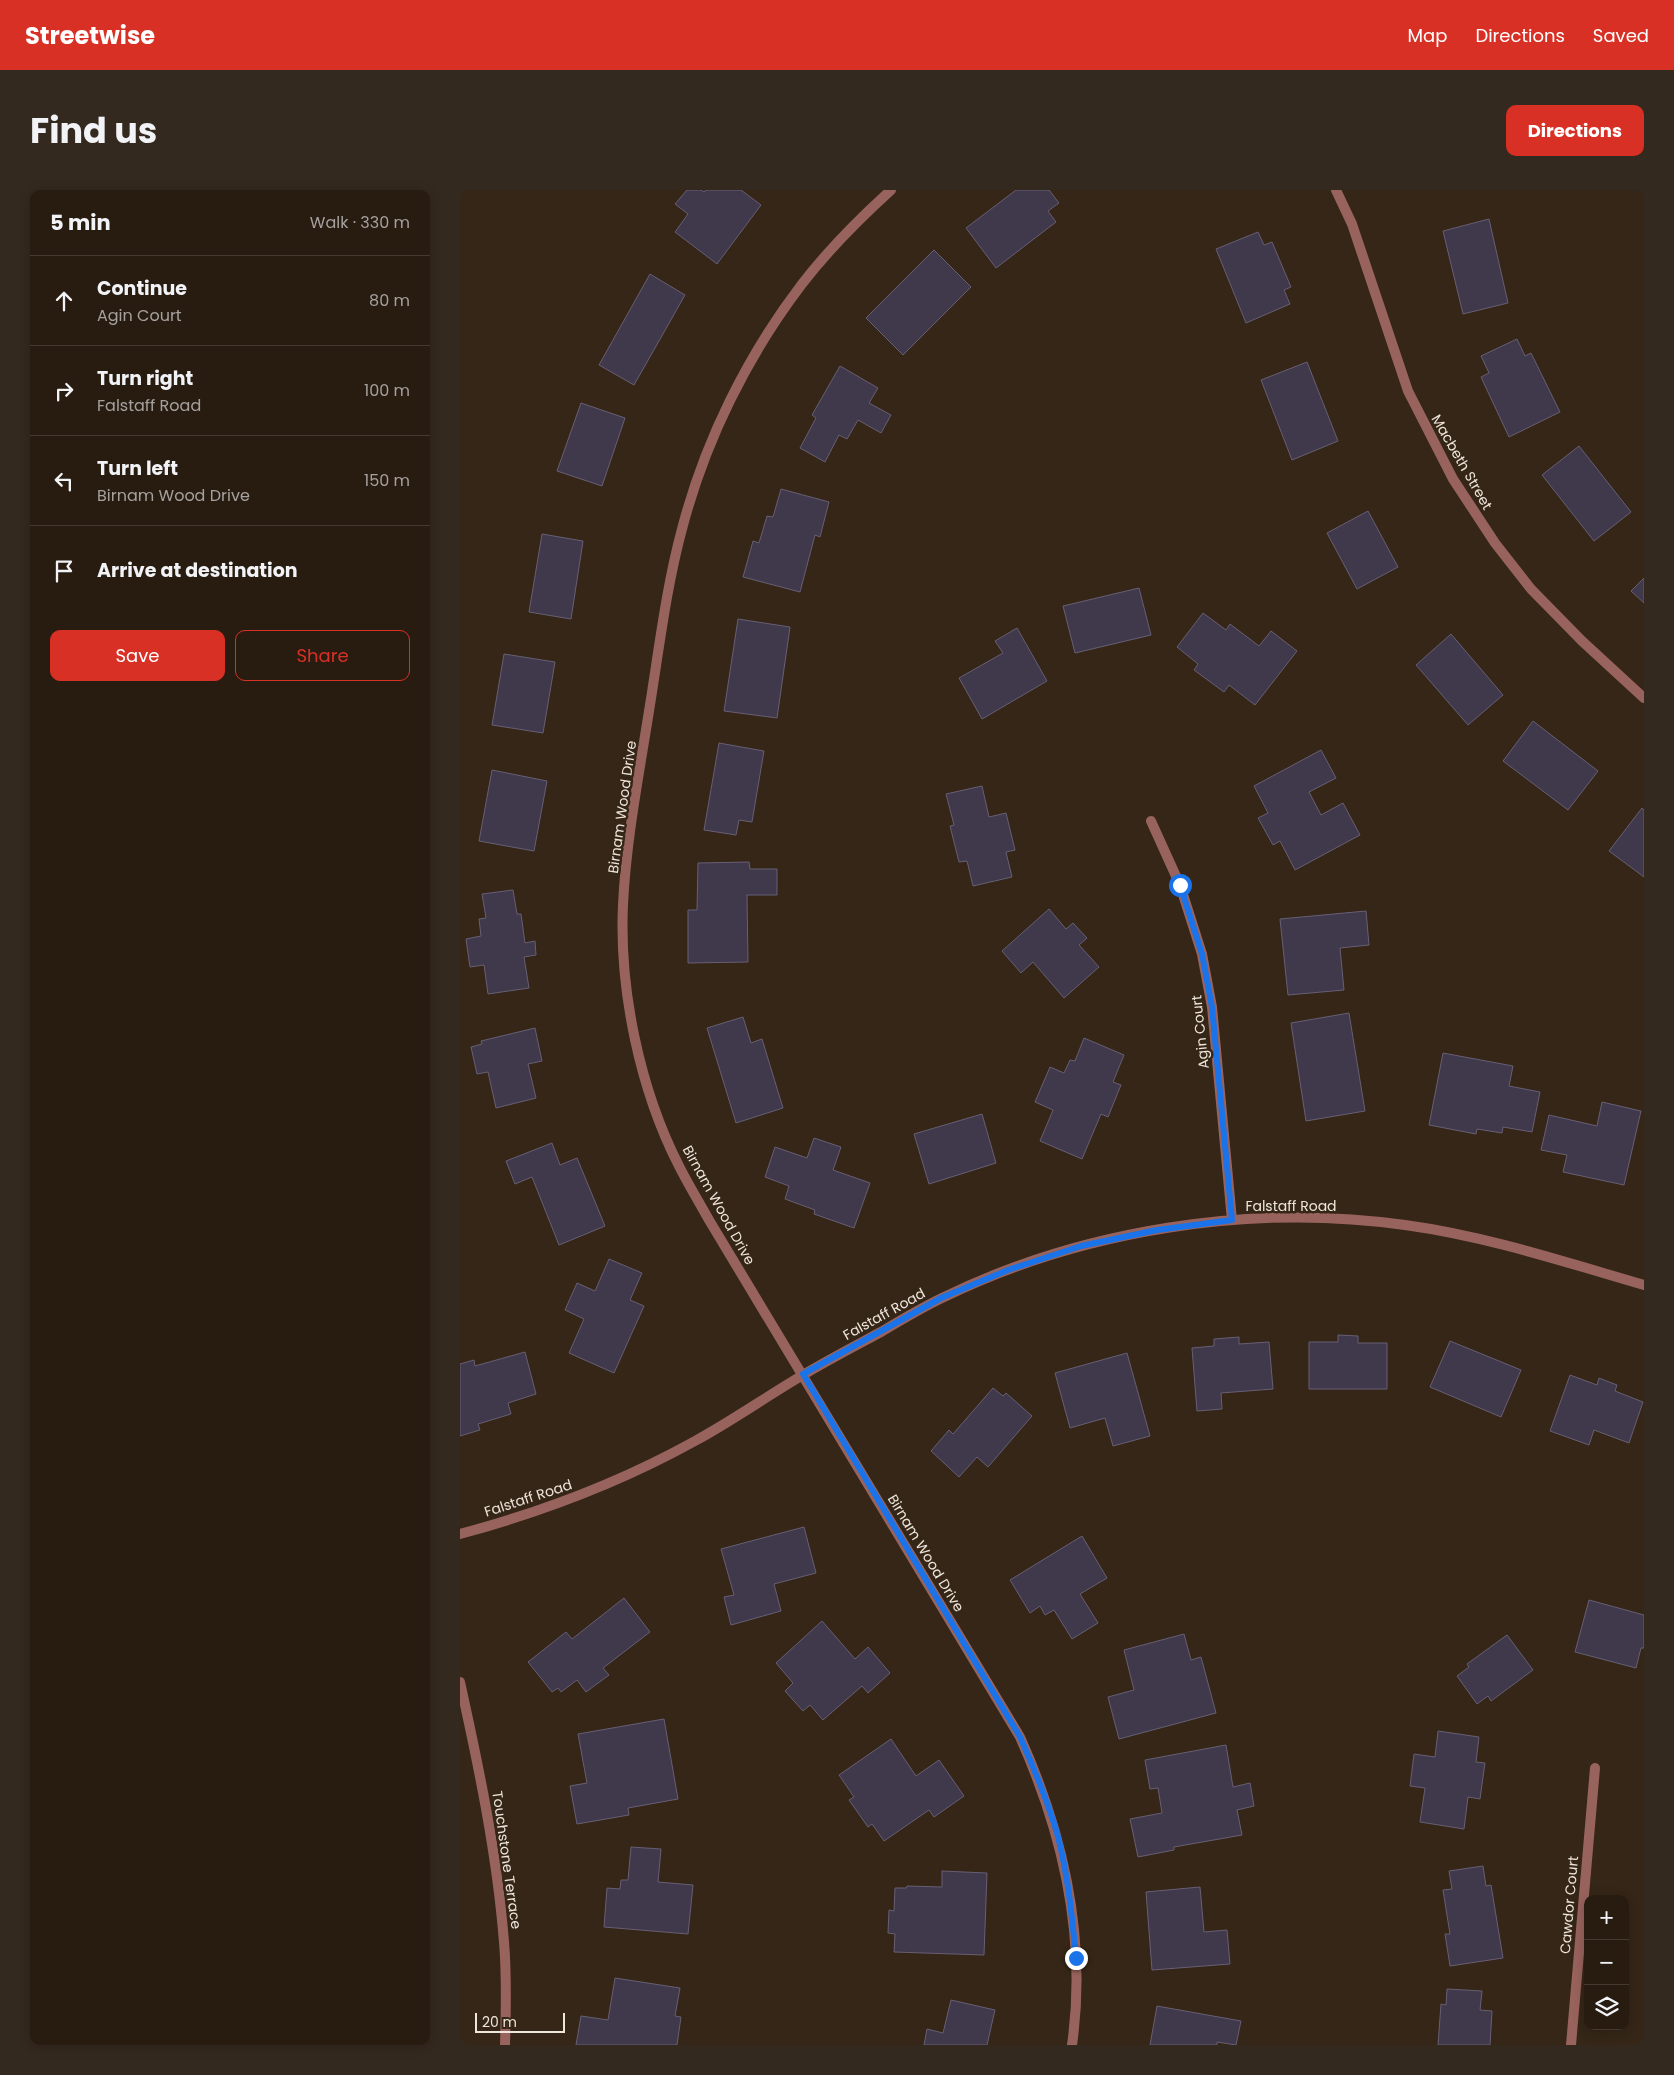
<!DOCTYPE html>
<html lang="en">
<head>
<meta charset="utf-8">
<style>
  body { margin:0; font-family:Poppins,sans-serif; background:#34291f; color:#f1f3f6 }
  .controls { position:absolute; right:15px; bottom:15px; display:grid; overflow:hidden; border-radius:10px; box-shadow:0 2px 12px #0003 }
  .controls button { width:45px; height:45px; display:grid; place-items:center; padding:0; border:0; border-bottom:1px solid #443a31; background:#281c11; color:#f1f3f6; font:25px sans-serif }
  .scale { position:absolute; left:15px; bottom:12px; width:90px; box-sizing:border-box; padding-left:5px; border:2px solid #eee5db; border-top:0; font-size:14px; line-height:18px; white-space:nowrap; color:#eee5db; -webkit-text-stroke:4px #352617; paint-order:stroke }
  .stop { position:absolute; width:15px; height:15px; margin:-11px; border:4px solid #1a73e8; border-radius:50%; background:#fff }
  .stop.end { background:#1a73e8; border-color:#fff; box-shadow:0 1px 5px #0008 }
  .list { margin:0; padding:0; list-style:none }
  h2 { display:flex; justify-content:space-between; align-items:center; height:65px; margin:0; padding:0 20px; font-size:21px }
  h2 small { font-size:16px; font-weight:400; color:#a5a19f }
  .list li { display:grid; grid-template-columns:32px 1fr auto; gap:15px; align-items:center; box-sizing:border-box; height:90px; padding:0 20px; border-top:1px solid #443a31 }
  .list b { display:block; font-size:19px; white-space:nowrap }
  .list p { margin:0; font-size:16px; white-space:nowrap; color:#a5a19f }
  .list em { font-size:16px; font-style:normal; color:#a5a19f }
  .actions { display:flex; gap:10px; padding:15px 20px }
  .actions a { flex:1; padding:11px 0; border:1px solid #d93025; border-radius:10px; text-align:center; font-size:18px; color:#d93025 }
  .actions .main { background:#d93025; color:#fff }
  .icon { flex:none; width:28px; height:28px; fill:none; stroke:currentColor; stroke-width:2; stroke-linecap:round; stroke-linejoin:round }
  .map { position:relative; flex:none; width:1184px; height:1855px; overflow:hidden; border-radius:10px }
  header { display:flex; align-items:center; gap:30px; box-sizing:border-box; height:70px; padding:0 25px; background:#d93025; color:#fff }
  header strong { font-size:24px }
  nav { display:flex; gap:28px; margin-inline-start:auto; font-size:18px }
  .intro { display:flex; align-items:center; justify-content:space-between; box-sizing:border-box; height:120px; padding:0 30px }
  h1 { margin:0; font-size:35px }
  .button { padding:12px 22px; border-radius:10px; background:#d93025; color:#fff; font-size:18px; font-weight:700 }
  main { display:flex; gap:30px; padding:0 30px }
  aside { flex:1; background:#281c11; border-radius:10px; box-shadow:0 2px 12px #0003 }
  .map>svg:first-child { display:block }
  .building { fill:#40394c; stroke:#675f74 }
  .lines { fill:none; stroke-linecap:round; stroke-linejoin:round }
  .street { stroke:#99635d; stroke-width:10 }
  .route { stroke:#1a73e8; stroke-width:6 }
  .labels { text-anchor:middle; dominant-baseline:central; stroke-width:5; stroke-linejoin:round; paint-order:stroke }
  .street-label { font-size:14px; fill:#eee5db; stroke:#352617 }
</style>
</head>
<body>
<header>
<strong>Streetwise</strong>
<nav><a>Map</a><a>Directions</a><a>Saved</a></nav>
</header>
<div class="intro"><h1>Find us</h1><a class="button">Directions</a></div>
<main>
<aside>
<h2>5 min<small>Walk · 330 m</small></h2>
<ul class="list">
<li><svg class="icon" aria-label="ahead" viewBox="0 0 24 24"><path d="M12 20V5M6 11l6-6 6 6"/></svg><div><b>Continue</b><p>Agin Court</p></div><em>80 m</em></li>
<li><svg class="icon" aria-label="right" viewBox="0 0 24 24"><path d="M7 20v-9h11M14 6l5 5-5 5"/></svg><div><b>Turn right</b><p>Falstaff Road</p></div><em>100 m</em></li>
<li><svg class="icon" aria-label="left" viewBox="0 0 24 24"><path d="M17 20v-9H6M10 6l-5 5 5 5"/></svg><div><b>Turn left</b><p>Birnam Wood Drive</p></div><em>150 m</em></li>
<li><svg class="icon" aria-label="arrive" viewBox="0 0 24 24"><path d="M6 21V4h12l-3 4 3 4H6"/></svg><div><b>Arrive at destination</b></div></li>
</ul>
<div class="actions"><a class="main">Save</a><a>Share</a></div>
</aside>
<div class="map">
<svg width="1184" height="1855" viewBox="0 0 1184 1855">
  <rect width="100%" height="100%" fill="#352617"/>
  <path class="building" d="M227 0H241L244 2 246 0H281L301 15 257 74 215 42 228 24 215 14Z
    M556 0H589L599 13 588 21 596 32 536 78 506 38Z
    M1029 29 1048 113 1003 124 983 41Z
    M798 42 804 55 812 52 831 97 824 100 830 114 786 133 756 59Z
    M474 60 511 97 443 165 406 128Z
    M190 84 225 105 174 195 139 175Z
    M1057 149 1065 166 1071 163 1100 222 1049 247 1021 187 1029 183 1021 166Z
    M847 172 878 251 832 270 801 190Z
    M380 176 418 198 409 213 431 225 421 243 398 230 387 249 379 245 365 272 340 258 356 228 352 225Z
    M121 213 165 228 142 296 97 281Z
    M1119 256 1171 322 1134 351 1082 285Z
    M321 299 369 312 360 347 355 345 340 402 283 387 293 351 299 353 307 326 313 327Z
    M908 321 938 377 897 399 867 343Z
    M82 344 123 351 111 429 69 422Z
    M1184 388V413L1171 401Z
    M679 398 691 445 615 463 603 416Z
    M743 423 766 440 770 434 799 456 811 441 837 461 795 515 769 495 764 502 734 480 738 474 717 457Z
    M278 429 330 437 317 528 264 521Z
    M557 438 587 491 522 529 499 488 543 463 535 451Z
    M991 444 1043 505 1008 535 956 475Z
    M44 464 95 472 83 543 32 535Z
    M1073 531 1138 581 1108 620 1043 571Z
    M259 553 304 561 292 632 279 630 276 645 244 640Z
    M861 560 876 588 849 602 861 625 883 613 900 645 835 680 820 651 813 655 798 628 808 623 794 596Z
    M32 580 87 591 74 661 19 651Z
    M522 596 529 627 546 623 555 660 546 662 552 687 513 696 507 671 499 672 490 636 494 635 486 604Z
    M1182 618 1184 620V687L1149 661Z
    M289 672 290 679H317V705H287L288 772 228 773V720H237L238 673Z
    M53 700 57 724H61L65 753 75 751 76 765 64 767 69 798 28 804 24 775 10 777 6 749 21 746 19 729 26 728 22 704Z
    M589 719 606 739 613 733 627 748 619 755 639 777 604 808 573 772 561 783 542 761Z
    M906 721 909 755 880 758 884 800 828 805 820 729Z
    M889 823 905 921 846 931 831 833Z
    M283 827 291 853 302 849 323 918 276 933 247 838Z
    M75 838 82 871 68 874 76 908 36 918 28 882 17 884 11 857 22 854 21 851Z
    M624 848 664 865 653 892 661 895 648 927 641 924 622 969 580 951 593 920 575 912 590 877 604 883 610 870 615 871Z
    M983 863 1053 876 1049 896 1080 902 1072 942 1043 937 1042 943 1017 939 1016 944 969 935Z
    M1142 912 1181 921 1164 995 1103 982 1107 965 1081 960 1089 925 1137 936Z
    M522 924 536 973 469 994 454 944Z
    M354 948 381 957 373 980 410 993 394 1038 354 1024 355 1020 325 1009 329 996 305 987 315 957 347 968Z
    M92 953 100 975 117 968 145 1036 99 1055 72 987 55 994 46 971Z
    M149 1069 182 1083 170 1110 184 1116 154 1183 109 1163 124 1129 105 1120 117 1093 135 1101Z
    M878 1145 898 1146V1153H927V1199H849V1152H878Z
    M779 1147V1154L809 1152 813 1199 761 1203 762 1219 737 1221 732 1158 754 1156V1149Z
    M990 1151 1061 1180 1041 1227 970 1197Z
    M65 1162 76 1204 48 1213 51 1224 18 1234 20 1240 0 1246V1174L14 1170 15 1176Z
    M667 1163 690 1246 653 1256 645 1228 610 1238 595 1183Z
    M1110 1185 1137 1195 1139 1188 1157 1195 1155 1201 1183 1212 1169 1253 1134 1240 1129 1255 1090 1241Z
    M533 1198 543 1206 546 1203 572 1226 528 1277 517 1267 499 1287 471 1261 489 1240 493 1244Z
    M344 1337 356 1383 314 1394 321 1421 271 1435 264 1407 274 1405 261 1359Z
    M622 1346 647 1388 620 1404 638 1433 612 1449 594 1420 585 1425 580 1416 570 1423 550 1390Z
    M164 1408 190 1442 143 1478 149 1485 126 1502 117 1490 101 1502 98 1498 92 1502 68 1472 106 1442 112 1449Z
    M1129 1410 1184 1425V1458H1181L1176 1478 1115 1462Z
    M362 1431 395 1469 408 1457 430 1483 408 1503 402 1496 363 1530 350 1515 343 1521 325 1501 333 1493 316 1473Z
    M724 1444 731 1470 741 1467 756 1523 659 1549 648 1507 674 1500 664 1460Z
    M1047 1445 1073 1480 1031 1511 1028 1506 1017 1514 997 1486 1009 1477 1007 1474Z
    M204 1529 218 1609 168 1618 169 1625 117 1634 110 1596 127 1593 118 1544Z
    M978 1541 1019 1547 1016 1572 1025 1573 1020 1609 1008 1607 1004 1639 960 1632 965 1598 950 1596 954 1564 975 1567Z
    M431 1549 456 1586 479 1570 504 1606 474 1627 469 1620 424 1651 412 1634 408 1637 389 1610 394 1607 379 1585Z
    M766 1555 773 1597 790 1593 794 1616 777 1620 782 1645 714 1657V1660L678 1667 670 1629 702 1623 698 1598 690 1599 685 1570Z
    M171 1657 201 1659 198 1692 233 1695 228 1744 144 1737 147 1698 160 1699 161 1690H168Z
    M1023 1676 1026 1696 1031 1695 1043 1768 990 1776 985 1744H990L983 1700 992 1699 989 1681Z
    M482 1681 527 1683 524 1765 434 1762 435 1744 428 1743 429 1720 434 1721 435 1698H446L447 1696 482 1697Z
    M740 1697 744 1742 767 1740 770 1774 692 1780 686 1702Z
    M155 1788 220 1798 215 1826 221 1827 217 1855H116L121 1826 148 1830Z
    M987 1799 1022 1801 1020 1820 1032 1821 1030 1855H978L981 1814 986 1815Z
    M491 1810 535 1820 527 1855H464L467 1839 483 1843Z
    M697 1816 781 1831 776 1855 757 1852V1855H690Z"/>
  <g class="lines">
    <path class="street" d="M431 0C399 29 369 59 342 94 287 166 245 251 222 339 206 398 199 460 189 521 179 585 166 650 163 715 159 800 180 900 219 976 228 994 239 1012 249 1030L560 1547C603 1643 627 1749 612 1855
      M876 0 892 34 948 201 993 289 1035 353 1071 399 1122 451 1184 508
      M691 631 720 695 742 764 752 817 772 1030
      M0 1344C82 1322 161 1292 235 1251 272 1231 307 1206 343 1185 368 1170 395 1156 421 1142 441 1130 461 1118 482 1108 621 1040 791 1013 945 1035 1026 1046 1105 1072 1184 1095
      M0 1492C19 1578 37 1664 44 1752 47 1786 46 1821 45 1855
      M1111 1855 1135 1578"/>
  </g>
  <g class="lines">
    <path class="route" d="M616 1768C612 1726 608 1684 597 1643 587 1610 574 1578 560 1547L343 1184 481 1108 548 1080 621 1056 697 1040 772 1030 752 817 742 764 720 695"/>
  </g>
  <g class="labels">
    <g class="street-label">
      <text transform="translate(1002 272) rotate(60)">Macbeth Street</text>
      <text transform="translate(162 617) rotate(-82)">Birnam Wood Drive</text>
      <text transform="translate(740 842) rotate(-96)">Agin Court</text>
      <text transform="translate(259 1015) rotate(61)">Birnam Wood Drive</text>
      <text x="831" y="1016">Falstaff Road</text>
      <text transform="translate(424 1124) rotate(-29)">Falstaff Road</text>
      <text transform="translate(68 1308) rotate(-18)">Falstaff Road</text>
      <text transform="translate(466 1363) rotate(59)">Birnam Wood Drive</text>
      <text transform="translate(47 1670) rotate(82)">Touchstone Terrace</text>
      <text transform="translate(1109 1715) rotate(-85)">Cawdor Court</text>
    </g>
  </g>
</svg>
<div class="controls">
<button>+</button>
<button>−</button>
<button><svg class="icon" aria-label="layers" viewBox="0 0 24 24"><path d="M12 4l9 5-9 5-9-5zM3 14l9 5 9-5"/></svg></button>
</div>
<div class="scale">20 m</div>
<div class="stop" style="left:720px;top:695px"></div>
<div class="stop end" style="left:616px;top:1768px"></div>
</div>
</main>
</body>
</html>
